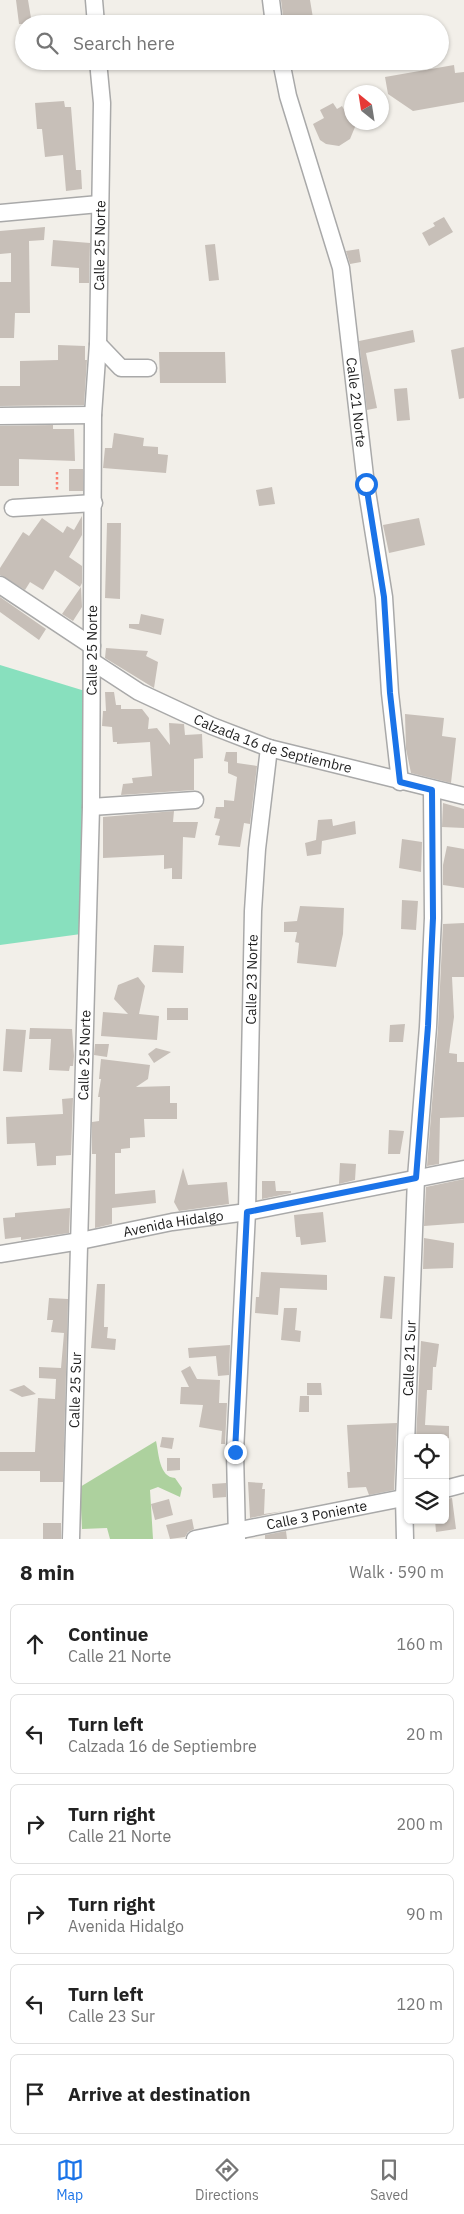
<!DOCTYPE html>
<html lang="en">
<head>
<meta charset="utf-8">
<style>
  body { margin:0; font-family:"IBM Plex Sans",sans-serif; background:#f2f2f2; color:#222 }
  .controls { position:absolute; right:15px; bottom:15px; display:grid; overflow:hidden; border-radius:8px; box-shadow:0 1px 4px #0004 }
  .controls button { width:45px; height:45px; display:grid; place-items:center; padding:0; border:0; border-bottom:1px solid #e0e0e0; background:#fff; color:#222; font:25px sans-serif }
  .compass { position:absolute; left:344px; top:85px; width:45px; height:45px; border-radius:50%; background:#fff; box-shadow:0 1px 4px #0004; rotate:330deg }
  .stop { position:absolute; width:15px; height:15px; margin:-11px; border:4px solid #1a73e8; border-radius:50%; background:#fff }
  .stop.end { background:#1a73e8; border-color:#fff; box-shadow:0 1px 5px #0008 }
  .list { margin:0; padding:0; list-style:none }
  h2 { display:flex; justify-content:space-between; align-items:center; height:65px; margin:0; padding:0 20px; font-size:21px }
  h2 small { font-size:16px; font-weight:400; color:#767676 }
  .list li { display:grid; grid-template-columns:32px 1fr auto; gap:15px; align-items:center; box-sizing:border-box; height:80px; margin:0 10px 10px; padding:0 10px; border:1px solid #e0e0e0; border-radius:8px }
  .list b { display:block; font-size:19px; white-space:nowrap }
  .list p { margin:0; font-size:16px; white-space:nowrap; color:#767676 }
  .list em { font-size:16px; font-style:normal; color:#767676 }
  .icon { flex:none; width:28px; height:28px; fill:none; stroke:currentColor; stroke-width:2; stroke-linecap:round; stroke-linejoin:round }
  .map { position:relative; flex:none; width:464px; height:1539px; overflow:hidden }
  .search { position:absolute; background:#fff; box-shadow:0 1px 4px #0004; left:15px; right:15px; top:15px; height:55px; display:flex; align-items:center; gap:12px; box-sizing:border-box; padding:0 18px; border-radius:28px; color:#767676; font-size:19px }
  .sheet { height:605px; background:#fff }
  nav { display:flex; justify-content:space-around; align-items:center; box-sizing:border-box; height:70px; border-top:1px solid #e0e0e0; background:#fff; font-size:14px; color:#767676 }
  nav a { display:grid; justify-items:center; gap:2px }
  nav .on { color:#1a73e8 }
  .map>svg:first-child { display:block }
  .forest { fill:#add19e }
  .pitch { fill:#88e0be }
  .building { fill:#c7bfb8 }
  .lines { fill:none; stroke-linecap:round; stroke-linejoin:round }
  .minor-casing { stroke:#a9a9a9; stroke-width:19 }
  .path { stroke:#fa8072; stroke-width:2.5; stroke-dasharray:2.5 2.5; stroke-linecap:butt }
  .minor { stroke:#fff; stroke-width:16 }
  .route { stroke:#1a73e8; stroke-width:6 }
  .labels { text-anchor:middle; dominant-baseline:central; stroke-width:5; stroke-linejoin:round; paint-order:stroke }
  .street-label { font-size:14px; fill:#222; stroke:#fff }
</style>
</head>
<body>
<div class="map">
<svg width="464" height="1539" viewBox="0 0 464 1539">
  <rect width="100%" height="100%" fill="#f2efe9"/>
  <path class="forest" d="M156 1441C159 1454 159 1477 175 1478L182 1488 180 1497 158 1487 150 1490 153 1539H110L107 1528 82 1529 80 1487Z"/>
  <path class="pitch" d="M0 665 85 691 81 934 0 945Z"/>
  <path class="building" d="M16 0H28L32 24H19Z
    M281 0H310L314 24H284Z
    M454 65 455 73 464 72V102L413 111 388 94 385 77Z
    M64 101 65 107H71L76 170H81L82 189 66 191 63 155 45 157 42 129H37L35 103Z
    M333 103 337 109 342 106 348 117 351 116 352 122H354L355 127 350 139 339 146 326 144 320 140 313 124 324 118 320 110Z
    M444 217 453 232 429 246 422 233 435 226 433 223Z
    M45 227 44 240 29 241 30 313H15L14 338H0V282H11V253L0 254V231Z
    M53 240 90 243 89 283H79V268L51 266Z
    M215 244 219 280 209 281 205 245Z
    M359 249 361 262 350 264 346 251Z
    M413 330 415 342 366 353 377 408 367 410 359 341Z
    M58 345 85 346V360H87L84 405 0 406V386H20V361L58 360Z
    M464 347V398L459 399 451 350Z
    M159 352H225L226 383H160Z
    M407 388 410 420 397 421 394 389Z
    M53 425V429H74L75 461 19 459V486H0V426Z
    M114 433 144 438 143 446 158 447V454L168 455 166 473 103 468 105 448H112Z
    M69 469H83V491H69Z
    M272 487 275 504 259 506 256 490Z
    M82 516V535L69 557 82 566V583L80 587 55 570 43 590 30 582 25 590 0 575V568L23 532 29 536 42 518 63 533 67 526 74 530Z
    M419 518 425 545 389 553 383 525Z
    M107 523H121L120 599 105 598Z
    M81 587 82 607 73 621 62 614Z
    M0 597 46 629 39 640 0 612Z
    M141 614 164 619 161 635 129 628V624H139Z
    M106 648 148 651 146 656 158 662 154 688 105 658Z
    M105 692H114L116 705H121V709H142L149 718 148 729 157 728 170 745 169 723 184 724 185 735 202 734 203 758 194 759V790L121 795 123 784 133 783 132 778 152 776 150 742 117 744V742H113L112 727 102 726 103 711H106Z
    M405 714 444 718 442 736 456 738 451 783 411 773 406 749Z
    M226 752H237V763L257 766 250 824 244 823 240 847 218 845 220 836 215 835 220 819 214 818 216 807H224V800L234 801 237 777 228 773V762L224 761Z
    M443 803 464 809V828L442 827Z
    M174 811 173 822H198L195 838 183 837 182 879H172V868L164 869V855L103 858V817Z
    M332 819 333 826 355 821 356 834 322 841 321 854 307 856 305 843 316 840 318 820Z
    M402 839 422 842 421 872 399 868Z
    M447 846 464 849V888L443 885V865Z
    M402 900 418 901 416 930 401 929Z
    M300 906 344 908 343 934 336 967 297 963 299 943 295 942 297 932H284V922L297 921Z
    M464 923V977H452L454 1017 449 1053 457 1054V1062H464V1117L440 1118 439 1164 427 1166 438 1028 443 924Z
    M154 945 184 946 183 973 152 972Z
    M138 977 145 986 139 1014 159 1016 157 1040 101 1036 103 1012 128 1014 114 999 118 985Z
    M167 1008H188V1020H167Z
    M405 1024 403 1042H389L390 1025Z
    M30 1028 72 1029 74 1056 73 1066H70L69 1071 49 1070 51 1039H29Z
    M6 1029 26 1030 22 1072 3 1071Z
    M95 1044H109L107 1057 94 1055Z
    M156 1048 171 1052 154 1063 148 1054Z
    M101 1059 150 1065 148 1079 136 1087 170 1086V1103H177V1119H144L145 1137 130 1138V1148L121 1149V1153H115V1194L155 1190 156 1203 112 1208V1224L95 1228 96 1154H92V1122L99 1121 100 1097H98L101 1079H99Z
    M73 1098 71 1155 56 1156V1165L37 1166 35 1143 7 1144 6 1117 63 1114 62 1099Z
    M389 1130 404 1131 400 1154H388Z
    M340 1163 356 1164 355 1180 339 1184Z
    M183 1168 188 1185 227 1182 229 1204 179 1211 174 1202Z
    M464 1179V1223L424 1226 426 1187Z
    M262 1181H275L276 1191H291V1193L262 1199Z
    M70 1208 69 1233 21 1240V1237L5 1239 3 1218 15 1217V1213Z
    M323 1212 326 1242 301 1245 300 1237H296L294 1215Z
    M424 1238 454 1243 453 1268 423 1269Z
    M261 1272 327 1275V1290L280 1288 278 1315 255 1313 256 1297H259Z
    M384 1276 395 1277 392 1319 380 1318Z
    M97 1284H105L104 1327H108L107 1338 116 1339 115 1350 91 1348Z
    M49 1298 68 1299 63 1482H40V1471H0V1452H35L38 1398 55 1399 56 1379 39 1378V1367L61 1368 64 1333 51 1332 53 1320H47Z
    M284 1308H297L295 1330 301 1331 300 1342 281 1340Z
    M421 1341 439 1344 436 1367H433L432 1390H427L425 1425 449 1426V1438H416Z
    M230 1345 229 1375 218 1376 216 1356 189 1358 188 1348Z
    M190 1366 197 1379 220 1380 219 1403H227L225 1444H221L222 1431 199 1427 203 1405 180 1404 181 1387H189L181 1371Z
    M307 1383H321L322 1395H307Z
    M24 1385 36 1394 22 1397 9 1390Z
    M300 1396H309V1412H299Z
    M397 1423 394 1490 369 1495 366 1487 348 1488 347 1472H350L347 1425Z
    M162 1437 174 1438 172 1449 160 1447Z
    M167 1458H180V1470L167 1471Z
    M248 1482 263 1483 262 1489H265L264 1514 284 1511 250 1518Z
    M226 1483V1497L213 1498 212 1484Z
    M452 1498 456 1529 436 1532 435 1520H445V1499Z
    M169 1499 173 1515 155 1520 151 1504Z
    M192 1519 194 1529 188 1532 185 1537 170 1539 166 1525Z
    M43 1523H61V1539H43Z
    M286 1531 287 1539H265V1535Z"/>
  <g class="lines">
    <defs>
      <g id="minor">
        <path d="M94 0 96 24"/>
        <path d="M271 0 274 24"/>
        <path id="s1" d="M281 61 288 96 341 268 366 485 384 597 390 693 400 782"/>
        <path d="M0 213 99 204"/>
        <path d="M98 344 121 368H148"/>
        <path d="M0 416 93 415"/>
        <path d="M13 508 94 503"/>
        <path d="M0 585 92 646"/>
        <path id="s2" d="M93 662 139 692 212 726 269 748 464 796"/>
        <path d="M91 807 195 800"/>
        <path id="s3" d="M0 1254 80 1241 172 1222 247 1212 464 1169"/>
        <path d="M445 1489 464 1484"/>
        <path id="s4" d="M71 1539 91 807 93 415 98 344 102 103 98 61"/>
        <path id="s5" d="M195 1539 408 1497"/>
        <path id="s6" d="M237 1539 235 1452 247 1212 253 911 257 849 269 748"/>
        <path id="s7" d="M405 1539 404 1497 416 1178 428 1027 433 918 432 790"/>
      </g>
    </defs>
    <use href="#minor" class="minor-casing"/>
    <path class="path" d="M57 472V491"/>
    <use href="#minor" class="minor"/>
  </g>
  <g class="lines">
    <path class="route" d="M235 1452 247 1212 416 1178 428 1026 433 918 432 790 400 782 390 693 384 597 366 484"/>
  </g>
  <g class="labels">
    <g class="street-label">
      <text stroke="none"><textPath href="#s4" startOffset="1294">Calle 25 Norte</textPath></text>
      <text stroke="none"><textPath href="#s1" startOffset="351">Calle 21 Norte</textPath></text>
      <text stroke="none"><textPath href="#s4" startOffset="889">Calle 25 Norte</textPath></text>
      <text stroke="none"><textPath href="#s2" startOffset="199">Calzada 16 de Septiembre</textPath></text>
      <text stroke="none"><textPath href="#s6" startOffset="560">Calle 23 Norte</textPath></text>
      <text stroke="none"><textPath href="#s4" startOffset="484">Calle 25 Norte</textPath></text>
      <text stroke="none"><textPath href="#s3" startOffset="176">Avenida Hidalgo</textPath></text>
      <text stroke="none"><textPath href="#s7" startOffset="181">Calle 21 Sur</textPath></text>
      <text stroke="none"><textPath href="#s4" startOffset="149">Calle 25 Sur</textPath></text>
      <text stroke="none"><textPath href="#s5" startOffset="124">Calle 3 Poniente</textPath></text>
    </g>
  </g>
</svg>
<div class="controls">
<button><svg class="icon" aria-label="locate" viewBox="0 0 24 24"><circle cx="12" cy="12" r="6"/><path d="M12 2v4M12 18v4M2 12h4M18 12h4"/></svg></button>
<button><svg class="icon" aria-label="layers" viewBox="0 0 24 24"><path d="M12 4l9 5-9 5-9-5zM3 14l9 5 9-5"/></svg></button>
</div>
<svg class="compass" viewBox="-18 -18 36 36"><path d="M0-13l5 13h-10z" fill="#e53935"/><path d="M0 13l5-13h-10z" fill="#767676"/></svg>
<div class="stop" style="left:366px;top:484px"></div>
<div class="stop end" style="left:235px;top:1452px"></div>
<div class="search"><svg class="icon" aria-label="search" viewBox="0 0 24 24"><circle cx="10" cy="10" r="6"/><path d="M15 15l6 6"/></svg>Search here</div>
</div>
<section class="sheet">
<h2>8 min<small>Walk · 590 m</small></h2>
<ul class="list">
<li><svg class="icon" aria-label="ahead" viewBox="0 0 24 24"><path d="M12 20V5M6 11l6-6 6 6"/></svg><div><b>Continue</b><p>Calle 21 Norte</p></div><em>160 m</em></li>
<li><svg class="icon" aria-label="left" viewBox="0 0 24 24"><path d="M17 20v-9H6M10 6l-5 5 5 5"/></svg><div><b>Turn left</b><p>Calzada 16 de Septiembre</p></div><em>20 m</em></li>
<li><svg class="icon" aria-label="right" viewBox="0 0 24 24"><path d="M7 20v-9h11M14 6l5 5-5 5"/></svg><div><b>Turn right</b><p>Calle 21 Norte</p></div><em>200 m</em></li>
<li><svg class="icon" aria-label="right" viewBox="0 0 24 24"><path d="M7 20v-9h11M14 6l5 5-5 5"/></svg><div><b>Turn right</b><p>Avenida Hidalgo</p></div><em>90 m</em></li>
<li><svg class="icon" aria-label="left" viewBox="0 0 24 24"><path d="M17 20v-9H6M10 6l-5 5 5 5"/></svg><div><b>Turn left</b><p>Calle 23 Sur</p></div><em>120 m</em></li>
<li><svg class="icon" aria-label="arrive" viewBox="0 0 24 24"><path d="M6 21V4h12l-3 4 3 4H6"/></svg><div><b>Arrive at destination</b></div></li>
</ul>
</section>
<nav>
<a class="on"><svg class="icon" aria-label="map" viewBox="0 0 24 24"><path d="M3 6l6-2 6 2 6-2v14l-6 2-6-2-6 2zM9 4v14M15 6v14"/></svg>Map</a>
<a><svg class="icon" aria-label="directions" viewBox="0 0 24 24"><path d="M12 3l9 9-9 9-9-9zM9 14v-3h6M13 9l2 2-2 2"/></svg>Directions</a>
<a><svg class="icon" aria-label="saved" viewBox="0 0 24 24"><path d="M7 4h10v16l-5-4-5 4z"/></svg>Saved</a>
</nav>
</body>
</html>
